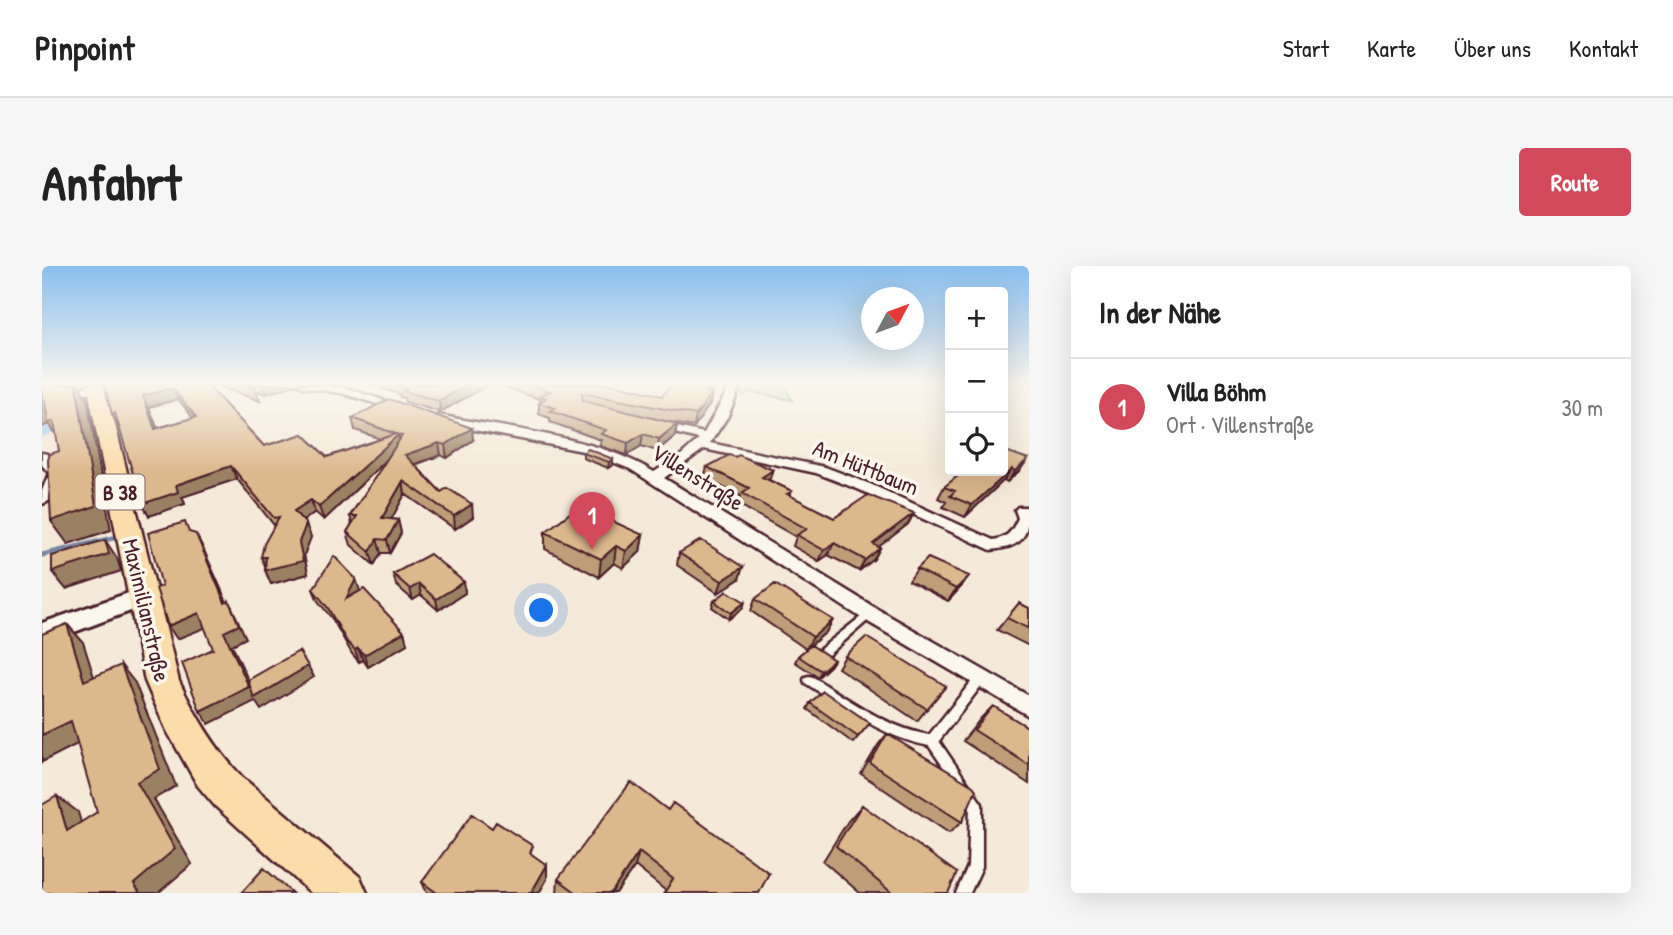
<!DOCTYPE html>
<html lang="de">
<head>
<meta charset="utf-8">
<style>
  body { margin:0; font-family:"Patrick Hand",sans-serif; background:#f6f6f6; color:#222 }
  .controls { position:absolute; right:21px; top:21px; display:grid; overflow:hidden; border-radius:7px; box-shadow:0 7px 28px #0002 }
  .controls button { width:63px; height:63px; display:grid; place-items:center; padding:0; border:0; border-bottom:2px solid #e0e0e0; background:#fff; color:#222; font:35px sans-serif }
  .compass { position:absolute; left:819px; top:21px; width:63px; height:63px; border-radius:50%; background:#fff; box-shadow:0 7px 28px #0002; rotate:49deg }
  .you { position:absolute; left:500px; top:345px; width:24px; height:24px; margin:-18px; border:5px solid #fff; border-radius:50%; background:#1a73e8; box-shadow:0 0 0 10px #1a73e833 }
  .badge { display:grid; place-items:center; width:46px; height:46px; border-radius:50%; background:#d1495b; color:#fff; font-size:23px; font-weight:700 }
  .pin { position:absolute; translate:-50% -58px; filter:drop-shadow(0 2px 4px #0008) }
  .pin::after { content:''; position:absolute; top:37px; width:24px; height:21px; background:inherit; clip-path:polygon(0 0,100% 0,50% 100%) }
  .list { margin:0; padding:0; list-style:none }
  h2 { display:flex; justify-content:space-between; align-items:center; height:91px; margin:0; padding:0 28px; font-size:30px }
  h2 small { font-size:23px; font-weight:400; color:#767676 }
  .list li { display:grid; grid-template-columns:46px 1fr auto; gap:21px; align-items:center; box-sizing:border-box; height:98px; padding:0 28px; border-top:2px solid #e0e0e0 }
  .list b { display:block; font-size:26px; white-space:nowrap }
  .list p { margin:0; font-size:23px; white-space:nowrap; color:#767676 }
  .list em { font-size:23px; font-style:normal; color:#767676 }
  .icon { flex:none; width:38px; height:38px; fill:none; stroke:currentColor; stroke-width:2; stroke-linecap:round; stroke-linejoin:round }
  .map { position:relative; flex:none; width:987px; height:627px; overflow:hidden; border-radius:7px }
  header { display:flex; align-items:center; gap:42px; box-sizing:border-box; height:98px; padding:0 35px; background:#fff; border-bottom:2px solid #e0e0e0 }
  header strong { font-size:33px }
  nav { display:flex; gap:38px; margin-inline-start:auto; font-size:24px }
  .intro { display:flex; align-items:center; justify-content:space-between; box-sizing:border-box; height:168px; padding:0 42px }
  h1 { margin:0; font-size:49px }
  .button { padding:18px 32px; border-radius:7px; background:#d1495b; color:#fff; font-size:24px; font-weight:700 }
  main { display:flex; gap:42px; padding:0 42px }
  aside { flex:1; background:#fff; border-radius:7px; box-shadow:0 7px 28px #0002 }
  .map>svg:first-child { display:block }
  .green { fill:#a9dea1; stroke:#7a7e66; stroke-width:2 }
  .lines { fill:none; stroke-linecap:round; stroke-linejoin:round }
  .stream { stroke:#7a87a5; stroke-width:5 }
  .river { fill:#9accf7; fill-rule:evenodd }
  .service-casing { stroke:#4a1f2b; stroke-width:5 }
  .minor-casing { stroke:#4a1f2b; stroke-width:5 }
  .secondary-casing { stroke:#4a1f2b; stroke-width:6 }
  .primary-casing { stroke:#4a1f2b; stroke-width:5 }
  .service { fill:#fbf7ec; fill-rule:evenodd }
  .minor { fill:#fbf7ec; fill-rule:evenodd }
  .secondary { fill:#fbf7ec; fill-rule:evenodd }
  .primary { fill:#fbdcab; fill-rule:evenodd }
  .wall { fill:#bd9e79; stroke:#4a1f2b; stroke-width:2; fill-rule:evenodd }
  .shaded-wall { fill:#9a8163; stroke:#4a1f2b; stroke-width:2 }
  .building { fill:#dcb88d; stroke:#4a1f2b; stroke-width:2; fill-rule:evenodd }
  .labels { text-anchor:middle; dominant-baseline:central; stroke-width:7; stroke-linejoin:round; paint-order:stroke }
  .shield { fill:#fbf7ec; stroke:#7f6065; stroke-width:2 }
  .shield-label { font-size:21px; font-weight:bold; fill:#4a1f2b }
  .street-label { font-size:23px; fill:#4a1f2b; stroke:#fbf7ec }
</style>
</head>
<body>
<header>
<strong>Pinpoint</strong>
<nav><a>Start</a><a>Karte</a><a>Über uns</a><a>Kontakt</a></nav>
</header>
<div class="intro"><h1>Anfahrt</h1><a class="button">Route</a></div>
<main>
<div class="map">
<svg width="987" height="627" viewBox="0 0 987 627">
  <rect width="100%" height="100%" fill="#f5ead9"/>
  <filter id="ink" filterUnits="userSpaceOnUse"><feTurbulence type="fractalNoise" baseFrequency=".0143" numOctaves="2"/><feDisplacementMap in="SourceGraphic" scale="14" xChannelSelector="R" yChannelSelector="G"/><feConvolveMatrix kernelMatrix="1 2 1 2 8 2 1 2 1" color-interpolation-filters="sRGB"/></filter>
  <g filter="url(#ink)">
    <path class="green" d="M697 118H742L750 134 710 126 701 129Z"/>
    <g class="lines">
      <path class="stream" d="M0 289 71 272"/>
      <path class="river" d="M31 139 40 141 43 146 39 155 0 171V154Z"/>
      <defs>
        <path id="service" d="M828 345 831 346 833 348 831 350 785 390 781 391 777 390 776 387 777 384 825 346Z
          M938 409 942 410 943 413 942 416 897 475 940 538V601L928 627H914L926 600 928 540 887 480C840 471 803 442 763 417L762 414 763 411 767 410 771 411C808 434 843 461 887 469L934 410Z"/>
        <path id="minor" d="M53 118 58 119V123L0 139V132Z
          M256 118 301 121 368 143 362 146 299 127 261 121Z
          M689 118H699L686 150 668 177 783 201 828 218 951 274C966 272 970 265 976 252L973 244 976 241H986C987 273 979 281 949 284L818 224 774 207 662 183 622 212 835 343 987 430V450L821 353 588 203 546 186 396 157 390 153 396 149C464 163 554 170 612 206L639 189 657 173 608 161V155L662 167Z
          M0 187 5 188 21 206C19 219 14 234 0 238V225L7 207 0 199Z"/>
        <path id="secondary" d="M101 322 110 325 114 331 110 337 0 378V357Z"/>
        <path id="primary" d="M45 118H63L137 415C154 451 173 483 201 512L318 611 325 627H269L173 540 156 520 125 465 103 415Z"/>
      </defs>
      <use href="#service" class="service-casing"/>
      <use href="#minor" class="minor-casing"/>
      <use href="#secondary" class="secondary-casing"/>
      <use href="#primary" class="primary-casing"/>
      <use href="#service" class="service"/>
      <use href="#minor" class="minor"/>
      <use href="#secondary" class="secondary"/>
      <use href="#primary" class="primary"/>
    </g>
    <path class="wall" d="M62 118H164L222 180 285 191 339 173 313 164 310 152 431 174 405 192 399 189 373 199 399 226 431 251 413 263 363 228 349 253 356 254 359 267 348 287H339L332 299 309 279 305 266 310 258 308 250 345 194 282 254 273 246 261 255 269 271 262 289 266 308 229 318 223 304 232 259 195 213 140 231 143 238 107 250 77 159 76 160 70 148ZM136 133 151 152 115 162 107 141Z
      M170 118H255L254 119 223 128 214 124 218 135Z
      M325 118H448L398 146 363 136 362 132 358 131 357 128Z
      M452 118H571L620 130 631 118H672L671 124 668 127V138L652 161 617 154 635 158 633 170 615 185 599 180 585 189 558 180 559 174 508 156V152L497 148V137L498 136V133Z
      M541 187 571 193V199L566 202 541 192Z
      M986 193 978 204 965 216 962 214 923 251 901 241 904 236 896 232 902 221Z
      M665 201 727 214 750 225 748 230 792 252 872 247 866 258 836 281 838 282 832 293 817 305 786 289 777 295 751 280 754 271 696 238 699 230 662 212Z
      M503 266 601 269 598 286 581 302 572 297 557 311 503 283Z
      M637 287 697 313 676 327 635 299Z
      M875 303 918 322 906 335 867 315Z
      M351 308 422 316 423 327 396 344 379 329 371 334 354 319Z
      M271 323 318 325 362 366 365 378 326 401 321 394 317 396 310 388 291 354 276 335Z
      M713 333 791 354 784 366 769 379 792 394 788 400 776 411 753 396 756 390 764 383 709 345Z
      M672 335 701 342 687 353 670 341Z
      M977 337 987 342V380L955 364Z
      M803 390 904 420 875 455 796 402Z
      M768 437 828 457 811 477 765 443Z
      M951 440 987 462V518L921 475 939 452Z
      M845 468 920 556 907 567 819 508 836 479Z
      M820 539 906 627H818L781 595 806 555Z
      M626 544 727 607 624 625 593 600 574 627H515L516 613Z
      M491 589 505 613 497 627H385L380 616Z"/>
    <path class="shaded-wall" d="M34 118H36L45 133 69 264 26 278 9 255Z
      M220 118H255L254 119 223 128Z
      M428 118H448L398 146 397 135Z
      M667 118H672L671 124 661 137 663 126Z
      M130 122 136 133 107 141 120 174 113 163 101 130Z
      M670 127 668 138 652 161 654 149Z
      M3 134 16 155 20 178 7 158 0 161V135Z
      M73 147 80 159 76 160 70 148Z
      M635 158 633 170 615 185 617 173Z
      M430 162 431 174 405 192 403 179Z
      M601 168 599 180 585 189 586 177Z
      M356 169 359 180 282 254 277 241Z
      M397 177 399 189 366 201 363 189Z
      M571 193V199L566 202 567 196Z
      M986 193 978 204 965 216 973 205Z
      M189 200 195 213 140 231 143 238 107 250 100 238 134 219Z
      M970 203 962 214 923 251 930 239Z
      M731 204 727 215 720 211Z
      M361 215 363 228 343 265 340 252Z
      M269 234 273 246 257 258 252 245Z
      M430 238 431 251 413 263 412 250Z
      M872 247 866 258 825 290 831 278Z
      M356 254 359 267 348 287 345 274Z
      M264 258 269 271 262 289 266 308 229 318 223 304H225L219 291 257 276Z
      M154 268 161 282 191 350 183 337Z
      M601 269 598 286 581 302 584 285Z
      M335 273 339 287 332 299 328 286Z
      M63 274 75 292 79 305 24 323 10 306Z
      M792 277 786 289 777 295 782 284Z
      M574 280 572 297 557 311 559 293Z
      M838 282 832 293 817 305 823 294Z
      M701 301 697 313 676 327 680 315Z
      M927 310 918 322 906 335 914 323Z
      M314 313 318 325 304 333Z
      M422 316 423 327 396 344 394 333Z
      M377 318 379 329 371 334 368 323Z
      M187 335 204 372 190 379 214 431 266 400 272 411 219 444 213 435 167 458 158 445 182 366Z
      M703 336 701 342 687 353 689 347Z
      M157 347 165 361 135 373 126 360Z
      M791 354 784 366 764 383 771 371Z
      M25 358 41 376 59 433 42 415Z
      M362 366 365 378 326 401 322 389Z
      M316 382 321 394 317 396 313 384Z
      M792 394 788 400 776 411 779 405Z
      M79 399 93 417 134 520 112 533 150 598 116 627H98L92 618 95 516Z
      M29 455 47 472 0 496V469Z
      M15 530 36 546 46 581 25 565Z
      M597 586 593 600 574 627H569Z
      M505 599V613L497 627H489Z"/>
    <path class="building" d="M0 118H34L54 240 9 255 6 194 8 188 17 185 12 155 6 157 3 134 0 135Z
      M62 118H164L222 180 261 168 285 191 354 168 310 152 347 133 430 162 403 179 397 177 363 189 399 226 405 222 430 238 412 250 361 215 340 252 356 254 345 274 335 273 328 286 305 266 315 250H308L360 170 356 169 277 241 269 234 252 245 264 258 257 276 261 295 223 304 224 291H219L222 278 237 251 232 252 189 200 134 219 136 226 100 238 73 147 70 148ZM130 122 154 151 113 163 101 130Z
      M197 118H208L214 123Z
      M359 118H428L397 135 361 125 365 123 356 120Z
      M485 118H571L620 130 631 118H669L663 126 670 127 654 149 540 127 541 135 635 158 617 173 601 168 586 177 559 168 564 164 508 145 513 142 497 137 504 132 498 130 508 125Z
      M546 183 571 193 567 196 541 187Z
      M961 184 986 193 973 205 970 203 930 239 908 230 913 225 902 221 922 205H961Z
      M687 189 693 191 697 189 731 204 720 211 750 225 745 228 792 252 826 229 872 247 831 278 838 282 823 294 792 277 782 284 755 269 765 263 700 227 707 222 665 201Z
      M537 240 601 269 584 285 574 280 559 293 503 266Z
      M143 256 147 266 154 268 183 337 187 335 197 359 182 366 207 421 158 445 140 397 171 383 157 347 126 360 114 322 120 320 106 267Z
      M63 274 67 288 10 306V290Z
      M659 274 701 301 680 315 637 287Z
      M388 288 422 316 394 333 377 318 368 323 351 308Z
      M292 290 314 313 304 333 322 323 362 366 322 389 316 382 313 384 305 376 286 342 271 323Z
      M886 292 927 310 914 323 875 303Z
      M733 318 791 354 771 371 713 333Z
      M685 325 703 336 689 347 672 335Z
      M977 337 987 342V363L965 352Z
      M25 358 42 415 79 399 118 503 95 516 133 583 92 618 98 627H0V539L15 530 25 565 55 546 29 455 0 469V368Z
      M824 371 904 420 885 443 803 390Z
      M769 379 792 394 779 405 756 390Z
      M257 385 266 400 212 432 206 414Z
      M781 425 828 457 816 471 768 437Z
      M951 440 987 462V499L932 464Z
      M845 468 931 520 934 524 920 556 828 497Z
      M589 516 626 544 631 537 727 607 717 627H622L631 613 597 586 569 627H535L516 613Z
      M820 539 915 607 906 627H850L794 580Z
      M430 548 450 562 454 556 491 580 488 587 505 599 489 627H395L380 616Z
      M222 602 250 627H199Z"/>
  </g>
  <linearGradient id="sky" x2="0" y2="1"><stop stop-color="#89beee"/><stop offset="0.57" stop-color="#faf6ee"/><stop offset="1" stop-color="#faf6ee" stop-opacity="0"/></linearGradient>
  <rect width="987" height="206" fill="url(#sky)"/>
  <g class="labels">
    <rect class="shield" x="53.5" y="208.5" width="49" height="35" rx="5"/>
    <g class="shield-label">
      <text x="78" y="226">B 38</text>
    </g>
    <g class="street-label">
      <text transform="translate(824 201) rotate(22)">Am Hüttbaum</text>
      <text transform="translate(656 211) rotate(32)">Villenstraße</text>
      <text transform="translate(105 344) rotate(77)">Maximilianstraße</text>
    </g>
  </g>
</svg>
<div class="controls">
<button>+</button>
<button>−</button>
<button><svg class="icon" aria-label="locate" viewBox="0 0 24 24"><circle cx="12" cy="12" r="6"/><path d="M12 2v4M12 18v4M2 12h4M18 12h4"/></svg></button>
</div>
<svg class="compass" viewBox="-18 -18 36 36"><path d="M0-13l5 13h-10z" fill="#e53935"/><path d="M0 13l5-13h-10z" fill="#767676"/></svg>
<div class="you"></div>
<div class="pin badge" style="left:550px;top:284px">1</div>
</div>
<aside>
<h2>In der Nähe<small></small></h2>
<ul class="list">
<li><span class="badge">1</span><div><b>Villa Böhm</b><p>Ort · Villenstraße</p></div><em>30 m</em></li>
</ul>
</aside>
</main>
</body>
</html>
